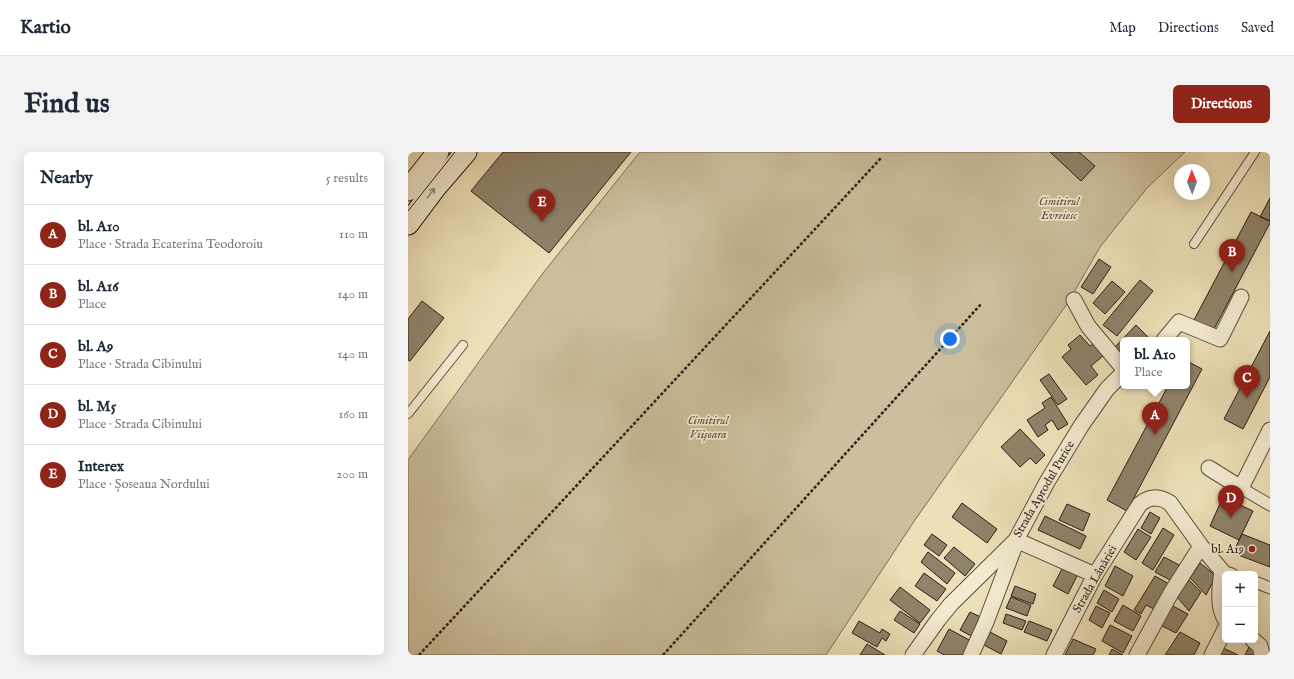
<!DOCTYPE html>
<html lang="en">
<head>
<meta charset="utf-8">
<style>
  body { margin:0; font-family:"IM FELL English",serif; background:#f2f2f3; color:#1f2937 }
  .controls { position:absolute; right:12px; bottom:12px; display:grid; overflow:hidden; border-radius:6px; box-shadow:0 4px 16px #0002 }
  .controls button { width:36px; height:36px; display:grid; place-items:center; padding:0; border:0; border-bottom:1px solid #e0e1e3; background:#fff; color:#1f2937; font:20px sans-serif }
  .compass { position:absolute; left:766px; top:12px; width:36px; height:36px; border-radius:50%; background:#fff; box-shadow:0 4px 16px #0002; rotate:359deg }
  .you { position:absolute; left:542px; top:187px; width:14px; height:14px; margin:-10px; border:3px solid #fff; border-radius:50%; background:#1a73e8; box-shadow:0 0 0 6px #1a73e833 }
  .badge { display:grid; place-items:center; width:26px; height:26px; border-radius:50%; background:#8f2418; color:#fff; font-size:13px; font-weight:700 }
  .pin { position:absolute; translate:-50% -33px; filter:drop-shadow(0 1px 2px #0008) }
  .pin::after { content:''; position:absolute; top:21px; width:14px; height:12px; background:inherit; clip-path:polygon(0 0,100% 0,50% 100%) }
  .popup { position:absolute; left:712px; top:185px; width:70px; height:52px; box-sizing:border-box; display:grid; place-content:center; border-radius:6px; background:#fff; filter:drop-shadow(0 1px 3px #0005); font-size:13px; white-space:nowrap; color:#747a83 }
  .popup b { font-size:15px; color:#1f2937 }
  .popup::after { content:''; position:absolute; left:50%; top:100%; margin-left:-8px; border:8px solid transparent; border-top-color:#fff }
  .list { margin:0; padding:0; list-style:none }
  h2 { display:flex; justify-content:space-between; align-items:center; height:52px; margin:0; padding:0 16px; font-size:17px }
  h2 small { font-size:13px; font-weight:400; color:#747a83 }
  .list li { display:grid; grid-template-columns:26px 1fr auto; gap:12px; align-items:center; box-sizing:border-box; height:60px; padding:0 16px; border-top:1px solid #e0e1e3 }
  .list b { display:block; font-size:15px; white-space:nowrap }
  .list p { margin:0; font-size:13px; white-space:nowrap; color:#747a83 }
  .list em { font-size:13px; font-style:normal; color:#747a83 }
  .map { position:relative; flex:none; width:862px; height:503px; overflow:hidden; border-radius:6px }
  header { display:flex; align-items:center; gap:24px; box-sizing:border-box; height:56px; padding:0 20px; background:#fff; border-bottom:1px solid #e0e1e3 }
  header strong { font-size:19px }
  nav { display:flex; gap:22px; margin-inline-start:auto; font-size:14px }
  .intro { display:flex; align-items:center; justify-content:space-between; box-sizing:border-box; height:96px; padding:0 24px }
  h1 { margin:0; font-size:28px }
  .button { padding:10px 18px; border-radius:6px; background:#8f2418; color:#fff; font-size:14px; font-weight:700 }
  main { display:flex; gap:24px; padding:0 24px }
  aside { flex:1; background:#fff; border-radius:6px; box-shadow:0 4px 16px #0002 }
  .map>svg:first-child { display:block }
  .green { fill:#ccbf9d; stroke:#7c6e5a }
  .building { fill:#90836b; stroke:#2b1e17 }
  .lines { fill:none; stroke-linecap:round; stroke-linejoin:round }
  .service-casing { stroke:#5c4e3f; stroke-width:10 }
  .pedestrian-casing { stroke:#5c4e3f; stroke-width:13 }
  .minor-casing { stroke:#5c4e3f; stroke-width:17 }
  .secondary-casing { stroke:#2b1e17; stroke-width:23 }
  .path { stroke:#2b1e17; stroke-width:2.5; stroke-dasharray:3 2; stroke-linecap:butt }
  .service { stroke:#f3ebd1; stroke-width:8 }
  .pedestrian { stroke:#f3ebd1; stroke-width:11 }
  .minor { stroke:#f3ebd1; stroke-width:15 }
  .secondary { stroke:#f3ebd1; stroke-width:21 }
  .tram { stroke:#2b1e17; stroke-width:1 }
  .oneway { stroke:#998f7d }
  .poi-dot { fill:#8f2418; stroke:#f3ebd1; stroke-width:1.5 }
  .labels { text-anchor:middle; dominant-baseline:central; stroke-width:3.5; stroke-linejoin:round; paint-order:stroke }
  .park-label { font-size:12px; font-style:italic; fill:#5b4e3f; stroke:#f3ebd1 }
  .street-label { font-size:12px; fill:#2b1e17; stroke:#f3ebd1 }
  .poi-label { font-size:12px; fill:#2b1e17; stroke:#f3ebd1; text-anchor:end }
</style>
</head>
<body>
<header>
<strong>Kartio</strong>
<nav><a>Map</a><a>Directions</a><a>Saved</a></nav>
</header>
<div class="intro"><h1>Find us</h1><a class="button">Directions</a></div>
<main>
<aside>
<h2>Nearby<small>5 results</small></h2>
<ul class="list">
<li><span class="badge">A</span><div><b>bl. A10</b><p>Place · Strada Ecaterina Teodoroiu</p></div><em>110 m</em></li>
<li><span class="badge">B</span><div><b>bl. A16</b><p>Place</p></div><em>140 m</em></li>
<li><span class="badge">C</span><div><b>bl. A9</b><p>Place · Strada Cibinului</p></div><em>140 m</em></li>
<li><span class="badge">D</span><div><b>bl. M5</b><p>Place · Strada Cibinului</p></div><em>160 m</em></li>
<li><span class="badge">E</span><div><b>Interex</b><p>Place · Șoseaua Nordului</p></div><em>200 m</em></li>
</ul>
</aside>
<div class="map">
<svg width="862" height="503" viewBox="0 0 862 503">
  <rect width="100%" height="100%" fill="#ede0b8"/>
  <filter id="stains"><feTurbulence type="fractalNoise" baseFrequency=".005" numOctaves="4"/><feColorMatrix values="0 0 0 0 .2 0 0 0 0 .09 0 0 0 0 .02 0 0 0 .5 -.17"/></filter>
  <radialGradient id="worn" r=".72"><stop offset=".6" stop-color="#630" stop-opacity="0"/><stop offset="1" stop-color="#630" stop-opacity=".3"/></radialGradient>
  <path class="green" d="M232 0H777L739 36 692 95 661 149 507 368 418 503H0V308L135 121Z"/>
  <path class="building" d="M95 0H223L141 101 63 39Z
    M642 0H671L687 14 673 29Z
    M862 46V69L852 65Z
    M843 60 862 69V71L805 179 786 168Z
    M691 107 703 115 685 142 673 135Z
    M732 128 745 139 709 184 695 173Z
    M704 129 717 140 697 162 685 151Z
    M14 149 36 166 2 209 0 208V167Z
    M728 173 740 185 737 188H715V204L706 196Z
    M862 179V225L835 277 816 267Z
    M672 183 682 194 685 192 695 204 683 214 690 223 678 233 654 205 663 197 660 193Z
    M779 209 794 217 719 359 699 348 760 234H779Z
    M641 222 659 247 650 253 632 228Z
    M643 245 660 272 650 278 644 268 637 273 640 278 630 285 619 268 637 256 634 251Z
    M612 277 637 303 628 312 622 306 612 315 593 295Z
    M815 345 845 359 831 388 802 374Z
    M554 351 589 377 579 391 544 365Z
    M659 352 682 362 675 379 651 368Z
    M742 360 752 366 743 382 733 376Z
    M637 364 678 384 672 397 630 378Z
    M755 376 766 383 745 418 734 411Z
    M730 377 743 385 728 408 716 400Z
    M524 382 539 393 531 404 516 393Z
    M834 382 862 393V415L825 401Z
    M546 395 567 412 557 424 536 406Z
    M520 400 547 421 539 432 513 410Z
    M756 405 773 414 764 429 747 420Z
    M792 411 808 424 798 443 782 426Z
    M707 414 725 424 715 444 697 434Z
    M655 415 670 422 660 442 645 434Z
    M516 421 538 437 529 449 507 434Z
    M747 424 761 432 746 457 738 453 733 462 726 458Z
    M781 428 793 440 781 459 769 445Z
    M607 434 628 442 625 452 603 444Z
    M492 435 522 458 512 471 482 448Z
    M696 438 711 447 704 460 689 451Z
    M603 445 623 453 619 464 598 456Z
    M715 453 733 464 725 479 706 469Z
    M763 453 780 462 768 481 752 473Z
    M688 454 702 461 694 476 681 468Z
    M492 459 512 472 506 481 486 468Z
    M562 460 577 467 567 486 552 478Z
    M598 462 618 469 614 478 595 471Z
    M451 469 472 481 474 477 482 482 478 489 474 486 469 495 444 481Z
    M621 469 644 478 639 489 616 480Z
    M702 473 724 484 715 501 694 489Z
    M541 477 563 489 555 503H536L529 499Z
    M582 480 599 489 593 502 576 493Z
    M772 480 792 491 786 503H757Z
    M665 487 688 497 685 503H657Z
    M459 492 477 503H452Z
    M842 493 850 497 847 503H837Z
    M815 496 830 503H812Z
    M704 497 715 503H701Z"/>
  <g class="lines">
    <defs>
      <path id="service" d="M786 92 847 0
        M0 262 55 193"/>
      <path id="pedestrian" d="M833 336 862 353
        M814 419 824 422
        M847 430 862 436"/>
      <path id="minor" d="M666 148 680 174 715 216
        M756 188 771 170 812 187 833 145
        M801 316 833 336 862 278
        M608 388 687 423
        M845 488 852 494 854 503
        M505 503 530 468 543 452 608 388 639 330 673 274 699 237 715 221
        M563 503 578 470 607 393
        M646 503 687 423 732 352C742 344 752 344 762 351L793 394 814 419C812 433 809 454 817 467
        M729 503 763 441 793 394
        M804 503 817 477"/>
      <path id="secondary" d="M0 38 30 0
        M0 72 27 36 58 0"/>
    </defs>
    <use href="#service" class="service-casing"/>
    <use href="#pedestrian" class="pedestrian-casing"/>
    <use href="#minor" class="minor-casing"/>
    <use href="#secondary" class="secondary-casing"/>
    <path class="path" d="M11 503 474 5
      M255 503 574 151"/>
    <use href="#service" class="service"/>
    <use href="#pedestrian" class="pedestrian"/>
    <use href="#minor" class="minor"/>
    <use href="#secondary" class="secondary"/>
    <path class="tram" d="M0 59 47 0"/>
  </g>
  <defs><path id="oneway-shaft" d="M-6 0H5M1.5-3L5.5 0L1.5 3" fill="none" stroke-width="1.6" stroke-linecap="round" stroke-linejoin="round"/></defs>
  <use class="oneway" href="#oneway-shaft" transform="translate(23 41) rotate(-53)"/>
  <circle class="poi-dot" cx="844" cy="397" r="4"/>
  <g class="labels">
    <g class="park-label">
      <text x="651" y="49">Cimitirul<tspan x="651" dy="14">Evreiesc</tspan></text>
      <text x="300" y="268">Cimitirul<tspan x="300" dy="14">Viișoara</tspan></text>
    </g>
    <g class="street-label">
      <text transform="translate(636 337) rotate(-60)">Strada Aprodul Purice</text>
      <text transform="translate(687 427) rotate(-60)">Strada Lânăriei</text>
    </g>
    <g class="poi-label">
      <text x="836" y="397">bl. A19</text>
    </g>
  </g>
  <rect width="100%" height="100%" filter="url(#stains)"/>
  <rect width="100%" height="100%" fill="url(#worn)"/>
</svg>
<div class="controls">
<button>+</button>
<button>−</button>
</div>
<svg class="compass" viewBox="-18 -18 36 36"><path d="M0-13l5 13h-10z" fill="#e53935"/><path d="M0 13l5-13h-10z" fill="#747a83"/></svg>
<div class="you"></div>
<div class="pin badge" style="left:747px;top:283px">A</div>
<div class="popup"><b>bl. A10</b>Place</div>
<div class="pin badge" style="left:824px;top:120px">B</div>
<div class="pin badge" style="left:839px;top:246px">C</div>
<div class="pin badge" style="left:823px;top:366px">D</div>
<div class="pin badge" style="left:134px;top:70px">E</div>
</div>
</main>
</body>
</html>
